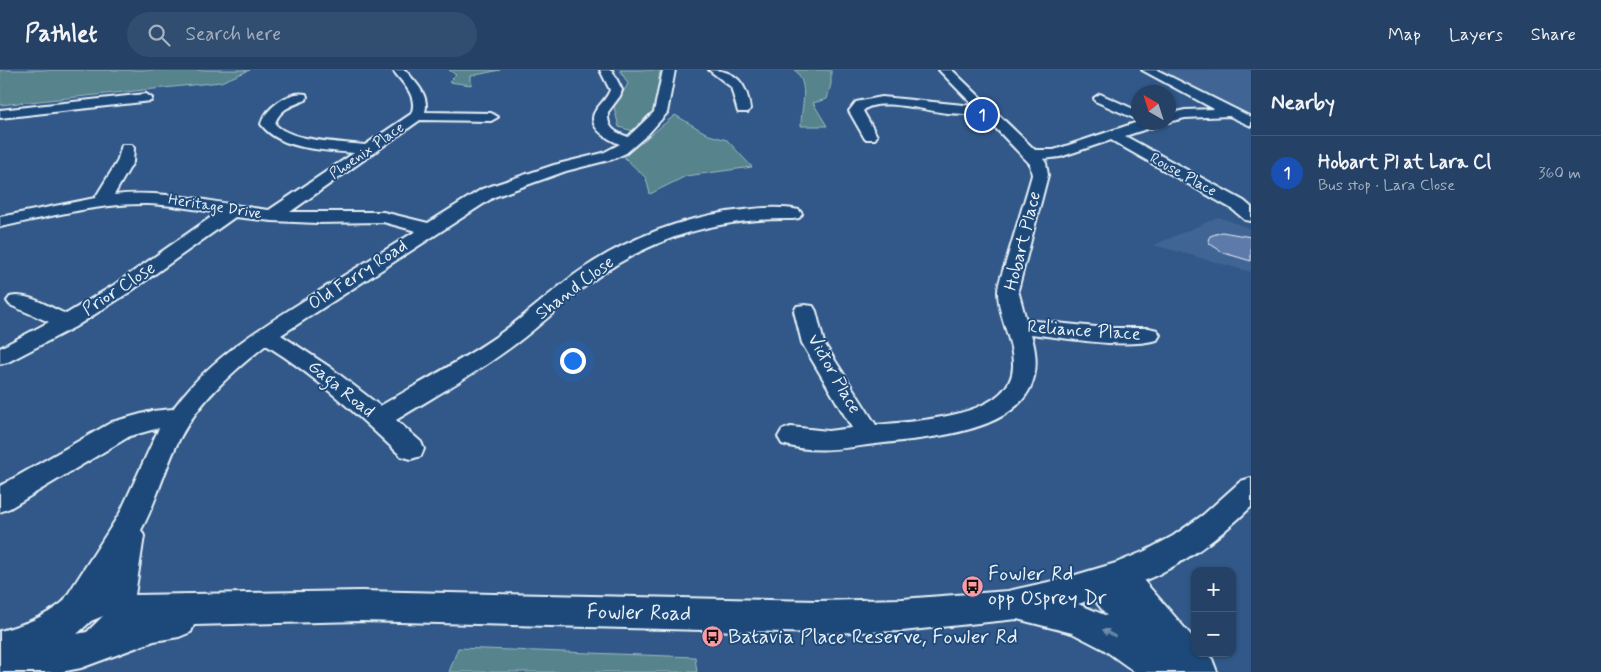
<!DOCTYPE html>
<html lang="en">
<head>
<meta charset="utf-8">
<style>
  body { margin:0; font-family:Mynerve,sans-serif; background:#314d6f; color:#f1f3f6 }
  .controls { position:absolute; right:15px; bottom:15px; display:grid; overflow:hidden; border-radius:10px; box-shadow:0 1px 4px #0004 }
  .controls button { width:45px; height:45px; display:grid; place-items:center; padding:0; border:0; border-bottom:1px solid #425b7a; background:#254266; color:#f1f3f6; font:25px sans-serif }
  .compass { position:absolute; left:1131px; top:15px; width:45px; height:45px; border-radius:50%; background:#254266; box-shadow:0 1px 4px #0004; rotate:321deg }
  .you { position:absolute; left:572px; top:290px; width:18px; height:18px; margin:-12px; border:4px solid #fff; border-radius:50%; background:#1a73e8; box-shadow:0 0 0 8px #1a73e833 }
  .badge { display:grid; place-items:center; width:32px; height:32px; border-radius:50%; background:#8bbbb9; color:#fff; font-size:16px; font-weight:700 }
  .pin { position:absolute; translate:-50% -50%; border:2px solid #fff; box-shadow:0 1px 5px #0006 }
  .list { margin:0; padding:0; list-style:none }
  h2 { display:flex; justify-content:space-between; align-items:center; height:65px; margin:0; padding:0 20px; font-size:21px }
  h2 small { font-size:16px; font-weight:400; color:#a3b0bf }
  .list li { display:grid; grid-template-columns:32px 1fr auto; gap:15px; align-items:center; box-sizing:border-box; height:75px; padding:0 20px; border-top:1px solid #425b7a }
  .list b { display:block; font-size:19px; white-space:nowrap }
  .list p { margin:0; font-size:16px; white-space:nowrap; color:#a3b0bf }
  .list em { font-size:16px; font-style:normal; color:#a3b0bf }
  .icon { flex:none; width:28px; height:28px; fill:none; stroke:currentColor; stroke-width:2; stroke-linecap:round; stroke-linejoin:round }
  .map { position:relative; flex:none; width:1251px; height:602px; overflow:hidden }
  header { display:flex; align-items:center; gap:30px; box-sizing:border-box; height:70px; padding:0 25px; background:#254266; border-bottom:1px solid #425b7a }
  header strong { font-size:24px }
  nav { display:flex; gap:28px; margin-inline-start:auto; font-size:18px }
  .search { width:350px; height:45px; background:#314d6f; display:flex; align-items:center; gap:12px; box-sizing:border-box; padding:0 18px; border-radius:28px; color:#a3b0bf; font-size:19px }
  main { display:flex }
  aside { flex:1; background:#254266 }
  .map>svg:first-child { display:block }
  .built { fill:#416594 }
  .green { fill:#57838c; stroke:#a0bac2 }
  .building { fill:#5d7aab; stroke:#e8f1f8 }
  .lines { fill:none; stroke-linecap:round; stroke-linejoin:round }
  .minor-casing { stroke:#e8f1f8; stroke-width:4 }
  .minor { fill:#1f4a7a; fill-rule:evenodd }
  .oneway { fill:#6f8dac }
  .labels { text-anchor:middle; dominant-baseline:central; stroke-width:4; stroke-linejoin:round; paint-order:stroke }
  .far-street-label { font-size:15px; fill:#e8f1f8; stroke:#1f4a7a }
  .street-label { font-size:18px; fill:#e8f1f8; stroke:#1f4a7a }
  .near-poi-label { font-size:21px; fill:#e8f1f8; stroke:#1f4a7a; text-anchor:start }
  .near-street-label { font-size:21px; fill:#e8f1f8; stroke:#1f4a7a }
</style>
</head>
<body>
<header>
<strong>Pathlet</strong>
<div class="search"><svg class="icon" aria-label="search" viewBox="0 0 24 24"><circle cx="10" cy="10" r="6"/><path d="M15 15l6 6"/></svg>Search here</div>
<nav><a>Map</a><a>Layers</a><a>Share</a></nav>
</header>
<main>
<div class="map">
<svg width="1251" height="602" viewBox="0 0 1251 602">
  <rect width="100%" height="100%" fill="#315888"/>
  <filter id="ink" filterUnits="userSpaceOnUse"><feTurbulence type="fractalNoise" baseFrequency=".02" numOctaves="2"/><feDisplacementMap in="SourceGraphic" scale="10" xChannelSelector="R" yChannelSelector="G"/><feConvolveMatrix kernelMatrix="1 2 1 2 8 2 1 2 1" color-interpolation-filters="sRGB"/></filter>
  <g filter="url(#ink)">
    <path class="built" d="M1158 0H1251V44Z
      M1219 147 1251 159V202L1154 175Z"/>
    <path class="green" d="M0 0H250L221 12 0 35Z
      M449 0H500L471 6V15L449 12 456 5Z
      M620 0H660L655 40 633 61 619 57 614 37 628 14Z
      M795 0H831V14L827 29 813 33 827 56H801C801 36 810 16 795 0Z
      M675 45 709 65 727 70 752 97 686 106 650 124 646 108 624 87Z
      M458 578 695 587 697 602H449Z"/>
    <path class="building" d="M1222 162 1251 167V191L1224 183 1210 174 1208 170 1210 166Z"/>
    <g class="lines">
      <defs>
        <path id="minor" d="M393 0H405C415 12 430 25 425 42L491 43 498 47 491 51 420 50 290 142H383L428 153 482 119 554 95 603 83 620 74C607 69 585 56 596 40 601 33 607 28 610 20L600 0H612L622 20 620 26 608 42C607 58 614 62 628 67L654 42 663 0H675L667 43 648 64 626 83 613 89 566 101 494 127 281 265 331 298 380 336C418 314 457 293 494 268 522 249 547 225 574 205 620 172 672 151 727 142 750 139 777 135 799 140L802 144 799 148 793 149C718 148 648 168 588 214 562 234 540 256 514 275 477 303 435 326 396 350L421 372 424 379 421 386 411 389 401 386C359 346 316 306 266 275 233 301 200 330 180 368 165 397 157 431 141 460L144 466 135 525 361 521 818 531 902 529 1008 521 1062 509 1116 493 1145 481 1173 466 1203 445 1241 411 1251 408V437C1219 468 1185 493 1144 511L1195 570V583H1206L1212 589 1217 602H1135L1103 579 1072 563 1017 549 902 561 818 563 361 551 194 555 191 562 179 567 154 571 81 598 61 602H0V561C23 555 45 547 63 532L120 443 159 358 130 366 10 438 0 442V416L112 352 152 341 173 339C207 290 259 259 308 228 344 206 380 183 416 161L383 152 317 153 272 151 235 147 128 223 75 257 8 292 0 294V278L49 252 10 235 7 231 10 227C27 222 49 237 66 244L114 215 217 143C194 139 172 135 148 134 98 133 49 147 0 157V147L95 128 117 92 122 75H132L134 78 133 92 114 125C166 119 217 134 269 140L354 83C325 80 279 80 261 54 265 39 289 20 306 24L307 27 306 30C293 35 279 39 275 54 292 72 341 72 365 75L411 44C419 26 402 13 393 0ZM1094 529 1107 546 1078 534ZM103 546 87 562 77 564 91 551Z
          M709 0C736 0 747 13 750 39L748 42H738L731 17Z
          M939 0H952L1035 80H1054L1138 52H1161L1159 55 1125 66 1244 131 1251 137V151L1245 150 1232 139 1111 70 1060 87 1043 89 1046 93 1048 105 1018 220 1026 250 1106 258H1149L1157 260 1160 265 1157 270C1122 279 1067 268 1031 264 1060 358 948 366 884 373 848 377 817 385 782 374L778 367 782 360 791 357 828 361 852 358 802 273 794 241 797 236 805 235 813 236 816 241 824 273 876 355C913 351 1011 348 1013 297 1014 271 998 247 998 222 998 212 1004 199 1007 189 1015 161 1024 133 1032 105L1030 94 982 44C970 44 958 44 947 43 928 41 875 26 863 41L877 66 875 69H865L849 41 856 32 882 27 974 36Z
          M1142 0H1157L1251 47V56L1229 46 1185 48 1168 52V44L1185 40 1214 39Z
          M146 24 152 28 151 31 0 48V40Z
          M1100 24 1138 41V50L1095 31 1094 28Z"/>
      </defs>
      <use href="#minor" class="minor-casing"/>
      <use href="#minor" class="minor"/>
    </g>
    <defs><path id="oneway-solid" d="M-6-.8H1V-3.2L6.5 0L1 3.2V.8H-6Z" transform="scale(1.25)"/></defs>
    <use class="oneway" href="#oneway-solid" transform="translate(1109 563) rotate(-151)"/>
  </g>
  <defs>
    <symbol id="bus-disc" viewBox="-11 -11 22 22"><circle r="9.5" fill="#ff9aa2" stroke="#1f4a7a"/><path d="M-5-6H5V4H4V6H2V4H-2V6H-4V4H-5ZM-3.5-4V0h7V-4ZM-3.5 1.2v1.5H-2V1.2ZM2 1.2v1.5H3.5V1.2Z" fill="#111"/></symbol>
  </defs>
  <g fill-rule="evenodd">
    <use href="#bus-disc" x="960" y="504" width="25" height="25"/>
    <use href="#bus-disc" x="700" y="554" width="25" height="25"/>
  </g>
  <g class="labels">
    <g class="far-street-label">
      <text transform="translate(367 81) rotate(-35)">Phoenix Place</text>
      <text transform="translate(1183 105) rotate(29)">Rouse Place</text>
      <text transform="translate(215 137) rotate(9)">Heritage Drive</text>
    </g>
    <g class="street-label">
      <text transform="translate(1023 171) rotate(-76)">Hobart Place</text>
      <text transform="translate(358 205) rotate(-33)">Old Ferry Road</text>
      <text transform="translate(575 218) rotate(-37)">Shand Close</text>
      <text transform="translate(119 219) rotate(-33)">Prior Close</text>
      <text transform="translate(1084 261) rotate(4)">Reliance Place</text>
      <text transform="translate(834 304) rotate(60)">Victor Place</text>
      <text transform="translate(341 319) rotate(39)">Gaga Road</text>
    </g>
    <g class="near-poi-label">
      <text x="988" y="504">Fowler Rd<tspan x="988" dy="24">opp Osprey Dr</tspan></text>
      <text x="728" y="567">Batavia Place Reserve, Fowler Rd</text>
    </g>
    <g class="near-street-label">
      <text transform="translate(639 543) rotate(1)">Fowler Road</text>
    </g>
  </g>
</svg>
<div class="controls">
<button>+</button>
<button>−</button>
</div>
<svg class="compass" viewBox="-18 -18 36 36"><path d="M0-13l5 13h-10z" fill="#e53935"/><path d="M0 13l5-13h-10z" fill="#a3b0bf"/></svg>
<div class="you"></div>
<div class="pin badge" style="left:982px;top:45px;background:#1a4fb4">1</div>
</div>
<aside>
<h2>Nearby<small></small></h2>
<ul class="list">
<li><span class="badge" style="background:#1a4fb4">1</span><div><b>Hobart Pl at Lara Cl</b><p>Bus stop · Lara Close</p></div><em>360 m</em></li>
</ul>
</aside>
</main>
</body>
</html>
